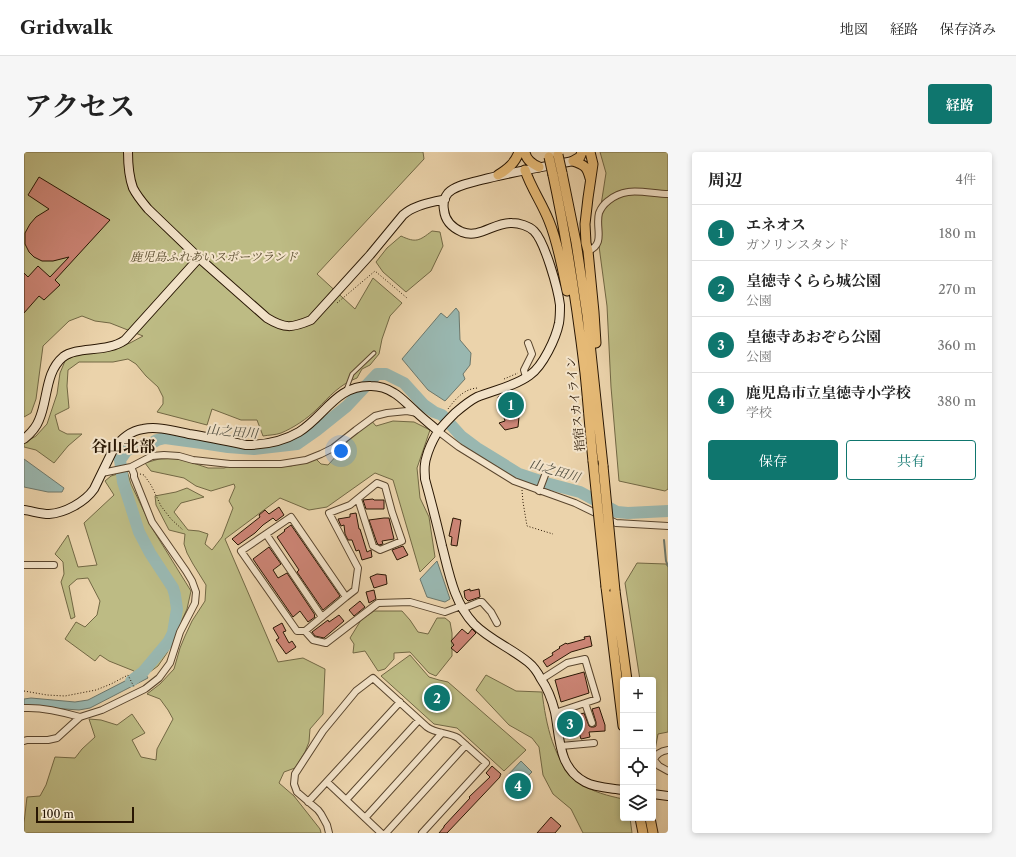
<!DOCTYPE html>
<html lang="ja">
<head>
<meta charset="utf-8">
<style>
  body { margin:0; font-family:"Libre Caslon Text","Noto Serif JP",serif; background:#f6f6f6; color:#222 }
  .controls { position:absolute; right:12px; bottom:12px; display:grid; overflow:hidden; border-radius:4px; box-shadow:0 2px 6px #0003 }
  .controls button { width:36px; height:36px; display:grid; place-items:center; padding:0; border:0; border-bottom:1px solid #e0e0e0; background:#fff; color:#222; font:20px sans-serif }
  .scale { position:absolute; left:12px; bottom:10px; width:98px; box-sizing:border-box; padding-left:4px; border:2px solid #281603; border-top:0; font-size:11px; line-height:14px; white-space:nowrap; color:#281603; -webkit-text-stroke:3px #f2e2c8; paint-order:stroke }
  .you { position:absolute; left:317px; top:299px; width:14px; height:14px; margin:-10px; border:3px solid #fff; border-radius:50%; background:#1a73e8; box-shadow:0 0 0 6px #1a73e833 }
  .badge { display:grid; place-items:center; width:26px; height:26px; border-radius:50%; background:#0f766e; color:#fff; font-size:13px; font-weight:700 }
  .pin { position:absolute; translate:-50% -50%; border:2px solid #fff; box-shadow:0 1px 4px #0006 }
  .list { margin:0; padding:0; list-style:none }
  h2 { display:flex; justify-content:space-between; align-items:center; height:52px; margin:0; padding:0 16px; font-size:17px }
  h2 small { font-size:13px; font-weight:400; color:#767676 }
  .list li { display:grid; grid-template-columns:26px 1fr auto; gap:12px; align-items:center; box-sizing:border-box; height:56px; padding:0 16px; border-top:1px solid #e0e0e0 }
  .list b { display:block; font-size:15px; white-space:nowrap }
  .list p { margin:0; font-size:13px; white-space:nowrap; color:#767676 }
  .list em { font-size:13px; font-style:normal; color:#767676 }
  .actions { display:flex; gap:8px; padding:12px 16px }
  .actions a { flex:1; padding:9px 0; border:1px solid #0f766e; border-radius:4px; text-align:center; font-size:14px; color:#0f766e }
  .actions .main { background:#0f766e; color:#fff }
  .icon { flex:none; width:22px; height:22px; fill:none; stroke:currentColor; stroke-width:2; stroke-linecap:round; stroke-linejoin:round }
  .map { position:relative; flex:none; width:644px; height:681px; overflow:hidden; border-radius:4px }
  header { display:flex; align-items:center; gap:24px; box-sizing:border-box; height:56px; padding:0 20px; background:#fff; border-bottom:1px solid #e0e0e0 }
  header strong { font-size:19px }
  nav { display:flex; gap:22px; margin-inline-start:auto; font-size:14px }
  .intro { display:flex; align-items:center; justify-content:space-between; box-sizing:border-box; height:96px; padding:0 24px }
  h1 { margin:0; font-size:28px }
  .button { padding:10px 18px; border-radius:4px; background:#0f766e; color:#fff; font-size:14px; font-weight:700 }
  main { display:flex; gap:24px; padding:0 24px }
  aside { flex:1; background:#fff; border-radius:4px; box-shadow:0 2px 6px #0003 }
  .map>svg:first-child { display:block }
  .green { fill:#bdbb84; stroke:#726844 }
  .water { fill:#99b7b0; stroke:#6c776b }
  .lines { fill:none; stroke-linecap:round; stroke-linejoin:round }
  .stream { stroke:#6c776b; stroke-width:2 }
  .river { stroke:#99b7b0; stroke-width:12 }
  .building { fill:#cd8576; stroke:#281603 }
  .lane-casing { stroke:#59452d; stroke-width:5 }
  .street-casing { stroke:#59452d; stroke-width:8 }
  .secondary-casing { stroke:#281603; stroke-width:10 }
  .primary-casing { stroke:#281603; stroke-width:11 }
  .path { stroke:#281603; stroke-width:1; stroke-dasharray:1 2; stroke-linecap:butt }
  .lane { stroke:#f2e2c8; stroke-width:3 }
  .street { stroke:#f2e2c8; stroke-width:6 }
  .secondary { stroke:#f2e2c8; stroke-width:8 }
  .primary { stroke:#e6ba76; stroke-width:9 }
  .primary-bridge-casing { stroke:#281603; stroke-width:11; stroke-linecap:butt }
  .primary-bridge { stroke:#e6ba76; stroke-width:9 }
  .labels { text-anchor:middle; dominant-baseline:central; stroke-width:4; stroke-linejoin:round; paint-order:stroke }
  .park-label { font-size:12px; font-style:italic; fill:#55482a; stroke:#f2e2c8 }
  .street-label { font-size:12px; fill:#281603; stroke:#f2e2c8 }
  .water-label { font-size:13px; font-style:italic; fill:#504e40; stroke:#f2e2c8 }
  .district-label { font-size:16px; font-weight:bold; fill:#281603; stroke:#f2e2c8 }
</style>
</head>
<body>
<header>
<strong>Gridwalk</strong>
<nav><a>地図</a><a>経路</a><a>保存済み</a></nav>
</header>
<div class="intro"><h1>アクセス</h1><a class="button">経路</a></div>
<main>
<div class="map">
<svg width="644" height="681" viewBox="0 0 644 681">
  <rect width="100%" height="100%" fill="#ebd3ab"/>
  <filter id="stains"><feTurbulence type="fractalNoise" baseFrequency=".005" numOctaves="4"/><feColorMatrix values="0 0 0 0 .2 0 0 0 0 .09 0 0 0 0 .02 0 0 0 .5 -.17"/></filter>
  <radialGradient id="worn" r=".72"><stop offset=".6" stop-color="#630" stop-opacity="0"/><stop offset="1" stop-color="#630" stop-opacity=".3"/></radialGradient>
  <path class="green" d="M0 0H399L400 7 293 122 331 157 349 126 378 151 366 164 358 187 355 202 346 213 338 217 333 226C316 232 305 245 293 257 283 267 269 276 257 281 252 283 244 283 239 284L233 268H217L188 257 183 273 133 260 139 252V245L134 235 122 224 112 212 104 207 89 210H55L44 218 43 234 45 256 31 263 35 278 43 282H58L44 294 30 311 12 298 0 295V291L12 284 23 272 33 242 36 221 41 209 53 202 89 196 106 191 119 184 86 171 71 169 58 164 45 169 19 194 12 247 7 261 0 265Z
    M576 0H644V337L641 339 595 329 587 235 583 154 573 79 582 21Z
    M408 79 416 80 419 94 407 119 382 140 359 120 352 110 363 96 377 84C392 91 395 89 408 79Z
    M346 267 352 274 369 269 390 270 406 278 393 316 396 346 405 365 411 405 396 420 369 328 351 321 303 355 285 358 256 346 201 387 254 510 279 506 301 517 299 562 286 577 285 590 281 600 271 616 260 620 255 631 270 644 296 677 297 681H0V671L3 645 16 644 22 633 31 605 51 606 58 597 71 585 65 567 77 568 93 573 108 562 121 581 108 588 117 605 132 608 133 597 149 567 144 558 136 547 123 542 136 532 150 517 156 496 161 484 168 469 181 449 182 433 169 412 163 401 160 392 161 382 145 378 132 353 131 344 152 340 163 336 180 345 157 351 150 360 164 378 175 379 184 382 181 392 188 398 198 385 209 356 205 349 211 335 210 332 187 339 172 334 160 326 127 319 121 311 135 307 154 306 184 316H200L214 312 267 314 292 307 297 312 304 313 315 301 328 283Z
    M103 319 107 332 128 376 167 439 163 457 143 501 134 514 115 528 110 519 85 509 76 503 71 509 41 487 52 470 61 475 73 463 76 449 64 426 53 427 45 434 51 465 47 467 37 430 40 422 39 410 31 402 44 383 54 415 73 413 60 371 90 343 81 329 87 324Z
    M613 411 642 412 644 415V580L634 582 629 609V528H616L601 431Z
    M350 459H378L386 468 394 480 404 482 413 466H421L426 470 428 481V504L412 524 405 521 386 500 370 501V507L361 517 354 519 341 499 329 501 330 492 326 486 337 468Z
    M386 503 405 525 415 528 424 530 502 598 480 619 433 576 410 572 357 524Z
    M462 523 492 539 518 540C522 572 529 610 556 631 568 640 585 644 599 647V666H606L608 681H559L547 657 529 642 519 623 515 595 508 586 485 573 452 538Z
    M542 560 548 563 555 582 543 586 539 561Z"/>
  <path class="water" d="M432 156 435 160 436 188 447 201 446 213 439 222 441 227 421 249 404 238 378 207 417 161 423 166Z
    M0 307 40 336 38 340H24L0 335Z
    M413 409 426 447 421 450 403 445 396 427Z
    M119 518 124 526 66 556 55 558 0 554V547L7 546 51 550 64 548 101 529Z
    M497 609 508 620 501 627 508 634 501 641 483 624Z"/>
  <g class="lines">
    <path class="stream" d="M640 388 642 409 644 414"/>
    <path class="river" d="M107 529 119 520 145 489 149 481 153 457 151 443 149 436 126 401 115 380 99 330 96 308 103 298 119 293 128 291 133 288 141 286 178 291 204 295 230 297 273 292 293 278 323 254 353 222H362L380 231 400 253 410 260 418 263 437 284 453 296 495 322 522 331 556 340 593 360 604 361 644 359"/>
  </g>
  <path class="building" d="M15 25 86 68 31 128 36 133 20 148 15 144 0 161V121L4 125 14 114 26 125 45 105 29 109H18L10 105 5 100 1 92V81L6 72 12 65 25 57 4 43Z
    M482 242 490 267 495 265 494 275 481 278 475 271 481 269 474 245Z
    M349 347 350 348H360V357H342L339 348Z
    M255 355 260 363 252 369 249 366 239 373 231 381 214 393 208 387 236 365 235 363 241 358 245 362Z
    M332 361 335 377H336L343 400 347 398 348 405 338 408 335 398 332 399 328 388H324L321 382 320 373 317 374 314 367 326 365V362Z
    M360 366H365L370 387 358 389 359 392 355 393 353 391 345 368Z
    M429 366 437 368 433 394 427 393 428 385 425 384Z
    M267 373 316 444 299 458 273 420 275 418 253 385 261 379 260 378Z
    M379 394 384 403 373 408 368 398Z
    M245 395 257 412 249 418 254 426 263 421 291 463 290 464 291 465 284 470 276 459 269 465 229 407Z
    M353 422 362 423 363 432 350 436 346 425Z
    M446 437V439L455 437 456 445 444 449 441 446 440 439Z
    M350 438 352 447 345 451 342 440Z
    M336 449 341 455 330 464 325 458Z
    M315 463 320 469 300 486 291 484 288 480 304 468 305 470Z
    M258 471 262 479 259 480 265 491 268 489 272 495 262 502 252 488 255 486 249 476Z
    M438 477 444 482 448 477 452 481 433 501 427 496 430 493 427 489Z
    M566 484 568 494 547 500 523 515 519 509 529 503 528 501 536 496 535 495 542 491 543 492 561 487 560 485Z
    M560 520 565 541 537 550 531 528Z
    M575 555 581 573V579L565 580 566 585 557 587 550 564 560 561 565 574 567 575H570L572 574V570L568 557Z
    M468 614 477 622 476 624V625L423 681H415L420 675V674L446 646 445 645 466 625 462 621Z
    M527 665 537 674 531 681H513Z"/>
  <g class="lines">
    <defs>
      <path id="lane" d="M322 238 328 222 350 201"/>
      <path id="street" d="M564 99C582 92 571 76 575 61 577 56 580 52 584 49 590 44 596 41 604 40 615 38 632 42 644 42
        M502 225 500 218 508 202 504 191
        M414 279 435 295 490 329 551 351 592 371 644 374
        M107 315 128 304 140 303 155 304 169 308 206 312H257L282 308 297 302 309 296 332 278 351 264 363 261 383 259 393 261
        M515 339 521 323
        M334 347 349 394 356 398 378 389 368 360 361 334 353 331 326 353 305 361 334 416 331 438 322 445 267 365 217 399 273 479H281L289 488 302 491 354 451 386 450 421 460 437 454
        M242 382 298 465
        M0 413H30
        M438 457 455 450H458L467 460 473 471
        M281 479 322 445
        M518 527 543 511 561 507 573 547 531 561
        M561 551 568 571
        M0 556C19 555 39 560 56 565
        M0 589 3 588H24L33 586 56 565 78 558 121 537 135 526 146 511 156 480 171 451 172 440 168 429 162 419 128 370 110 325V322L107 315 78 321
        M537 594 570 591
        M644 598C637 599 632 602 630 608L635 614 644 619
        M303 630 357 681
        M322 648 395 568
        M284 650 376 550
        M341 666 418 581
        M305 681 303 673 297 662 294 658 273 640 270 632 271 622 299 579 332 539 349 526 403 575C412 582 424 580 434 586L462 611 398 681
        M362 681 442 593"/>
      <path id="secondary" d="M104 0C104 11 105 25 109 36 113 44 119 51 124 57L175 106 243 166C261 177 268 176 287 168L346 103 379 63C390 53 406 51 421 47
        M549 9C519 15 488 20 457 28 447 31 432 33 424 41 420 46 419 53 420 58 421 69 429 76 438 80 456 87 470 70 488 71 495 71 505 74 510 79 521 90 534 137 536 153 536 158 536 165 535 171 532 186 519 214 506 223 491 234 471 238 453 245 445 249 438 255 431 261 417 275 411 281 404 300 403 304 401 308 401 312 400 317 401 322 401 327 407 349 413 372 418 394 425 421 430 451 450 472 466 488 487 496 504 510 509 514 514 521 517 527 524 537 528 548 531 560 536 585 534 616 561 630 572 636 587 636 599 638
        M0 287C6 282 12 276 15 268 24 248 21 220 39 205 53 194 83 201 101 188L175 106
        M0 358C8 359 17 362 25 362 41 361 61 350 70 337L89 298C96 288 106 279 119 277 134 274 150 279 165 282 184 285 203 289 222 293 241 293 258 290 275 280 301 264 312 233 347 234 355 234 364 237 370 241 377 245 383 252 389 257 397 265 406 272 414 279
        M629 642 644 644"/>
      <path id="primary" d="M501 0C502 8 508 12 515 15
        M566 0 569 12 564 46 561 72 562 91 564 99 570 160 572 191
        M549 9C561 13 563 15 566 26
        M549 9 556 5 558 0
        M501 18C507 36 518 51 525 69 534 91 538 115 543 139
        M538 21 552 90 563 163 579 314
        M474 23C484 17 491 11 495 0
        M529 23C543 88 553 155 561 221 564 250 566 280 569 309
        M582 435 599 574
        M591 439 603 528
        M616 666 619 681
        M626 666 629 681"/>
    </defs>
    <use href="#lane" class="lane-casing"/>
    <use href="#street" class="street-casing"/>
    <use href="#secondary" class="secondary-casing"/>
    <use href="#primary" class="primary-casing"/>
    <path class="path" d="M313 151 351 119 383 146
      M480 227 494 221
      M424 257C432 246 441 236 455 236
      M116 322 120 323 127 333 137 354 147 367 159 378
      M498 338 499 350 503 374 529 382
      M0 539 23 543 41 544 72 538 87 532 104 523 110 535"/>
    <use href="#lane" class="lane"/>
    <use href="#street" class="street"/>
    <use href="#secondary" class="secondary"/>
    <use href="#primary" class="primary"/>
    <defs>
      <path id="primary-bridge" d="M534 3 538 21
        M525 5 529 23
        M569 309 582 435
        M579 314 591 439"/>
    </defs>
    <use href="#primary-bridge" class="primary-bridge-casing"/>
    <use href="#primary-bridge" class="primary-bridge"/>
  </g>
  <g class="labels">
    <g class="park-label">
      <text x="190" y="104">鹿児島ふれあいスポーツランド</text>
    </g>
    <g class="street-label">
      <text transform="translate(551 252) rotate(-96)">指宿スカイライン</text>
    </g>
    <g class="water-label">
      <text transform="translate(208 279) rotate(5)">山之田川</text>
      <text transform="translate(531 318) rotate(17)">山之田川</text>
    </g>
    <g class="district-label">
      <text x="99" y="294">谷山北部</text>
    </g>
  </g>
  <rect width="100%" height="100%" filter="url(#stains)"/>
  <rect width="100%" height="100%" fill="url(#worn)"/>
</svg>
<div class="controls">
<button>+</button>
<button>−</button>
<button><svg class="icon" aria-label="locate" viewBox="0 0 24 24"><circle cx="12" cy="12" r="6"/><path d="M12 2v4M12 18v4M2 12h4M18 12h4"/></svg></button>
<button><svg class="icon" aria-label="layers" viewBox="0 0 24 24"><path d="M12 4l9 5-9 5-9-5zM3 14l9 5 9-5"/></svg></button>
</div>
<div class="scale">100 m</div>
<div class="you"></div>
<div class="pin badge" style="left:487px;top:253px">1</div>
<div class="pin badge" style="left:413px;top:546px">2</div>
<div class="pin badge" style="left:546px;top:572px">3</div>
<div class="pin badge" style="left:494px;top:634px">4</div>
</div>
<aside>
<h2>周辺<small>4件</small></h2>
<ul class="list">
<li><span class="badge">1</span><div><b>エネオス</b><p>ガソリンスタンド</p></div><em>180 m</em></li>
<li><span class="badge">2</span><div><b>皇徳寺くらら城公園</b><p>公園</p></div><em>270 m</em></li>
<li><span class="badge">3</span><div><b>皇徳寺あおぞら公園</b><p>公園</p></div><em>360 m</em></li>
<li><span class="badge">4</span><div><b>鹿児島市立皇徳寺小学校</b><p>学校</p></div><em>380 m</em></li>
</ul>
<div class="actions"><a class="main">保存</a><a>共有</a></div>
</aside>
</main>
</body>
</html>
